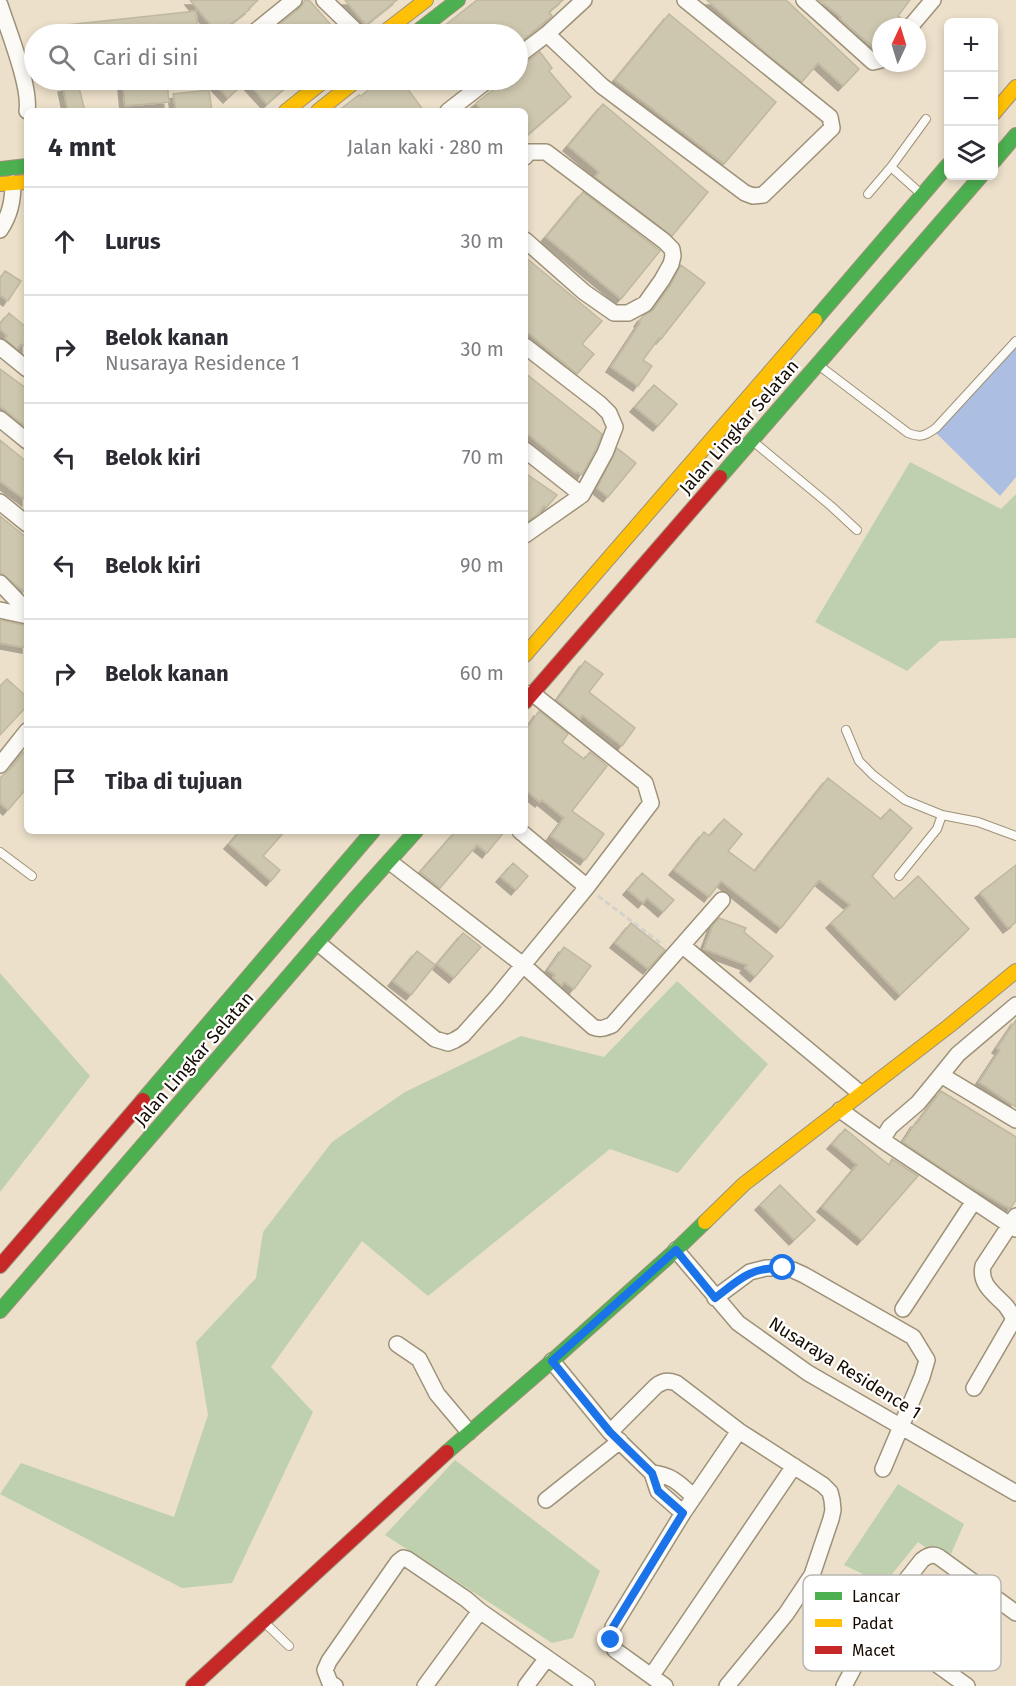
<!DOCTYPE html>
<html lang="id">
<head>
<meta charset="utf-8">
<style>
  body { margin:0; font-family:"Fira Sans",sans-serif; background:#f7f7f7; color:#2b2b33 }
  .controls { position:absolute; right:18px; top:18px; display:grid; overflow:hidden; border-radius:9px; box-shadow:0 3px 9px #0003 }
  .controls button { width:54px; height:54px; display:grid; place-items:center; padding:0; border:0; border-bottom:2px solid #e1e1e2; background:#fff; color:#2b2b33; font:30px sans-serif }
  .compass { position:absolute; left:872px; top:18px; width:54px; height:54px; border-radius:50%; background:#fff; box-shadow:0 3px 9px #0003; rotate:4deg }
  .stop { position:absolute; width:18px; height:18px; margin:-14px; border:4px solid #1a73e8; border-radius:50%; background:#fff }
  .stop.end { background:#1a73e8; border-color:#fff; box-shadow:0 2px 6px #0008 }
  .list { margin:0; padding:0; list-style:none }
  h2 { display:flex; justify-content:space-between; align-items:center; height:78px; margin:0; padding:0 24px; font-size:26px }
  h2 small { font-size:20px; font-weight:400; color:#7c7c81 }
  .list li { display:grid; grid-template-columns:39px 1fr auto; gap:18px; align-items:center; box-sizing:border-box; height:108px; padding:0 24px; border-top:2px solid #e1e1e2 }
  .list b { display:block; font-size:22px; white-space:nowrap }
  .list p { margin:0; font-size:20px; white-space:nowrap; color:#7c7c81 }
  .list em { font-size:20px; font-style:normal; color:#7c7c81 }
  .icon { flex:none; width:33px; height:33px; fill:none; stroke:currentColor; stroke-width:2; stroke-linecap:round; stroke-linejoin:round }
  .map { position:relative; flex:none; width:1016px; height:1686px; overflow:hidden }
  .search { position:absolute; background:#fff; box-shadow:0 3px 9px #0003; left:24px; top:24px; width:504px; height:66px; display:flex; align-items:center; gap:15px; box-sizing:border-box; padding:0 21px; border-radius:33px; color:#7c7c81; font-size:22px }
  .panel { position:absolute; background:#fff; box-shadow:0 3px 9px #0003; left:24px; top:108px; width:504px; height:726px; border-radius:9px }
  .map>svg:first-child { display:block }
  .green { fill:#bed0ad }
  .water { fill:#acbee2 }
  .building { fill:#cec7af; stroke:#bfb89f; stroke-width:1.5; filter:url(#shadow) }
  .lines { fill:none; stroke-linecap:round; stroke-linejoin:round }
  .lane-casing { stroke:#9d9178; stroke-width:10 }
  .street-casing { stroke:#9d9178; stroke-width:18 }
  .fast-casing { stroke:#9d9178; stroke-width:16 }
  .slow-casing { stroke:#9d9178; stroke-width:16 }
  .jam-casing { stroke:#9d9178; stroke-width:16 }
  .path { stroke:#d5d2cb; stroke-width:3; stroke-dasharray:6 3; stroke-linecap:butt }
  .lane { stroke:#fcfaf7; stroke-width:8 }
  .street { stroke:#fcfaf7; stroke-width:15 }
  .fast { stroke:#4caf50; stroke-width:14 }
  .slow { stroke:#ffc107; stroke-width:14 }
  .jam { stroke:#c62828; stroke-width:14 }
  .route { stroke:#1a73e8; stroke-width:8 }
  .labels { text-anchor:middle; dominant-baseline:central; stroke-width:4.5; stroke-linejoin:round; paint-order:stroke }
  .street-label { font-size:18px; fill:#150b00; stroke:#fff }
  .key { fill:#fff; stroke:#b9b6b2; stroke-width:1.5 }
  .key-label { font-size:16px; fill:#150b00 }
</style>
</head>
<body>
<div class="map">
<svg width="1016" height="1686" viewBox="0 0 1016 1686">
  <defs>
    <filter id="shadow"><feDropShadow dx="-5" dy="5" stdDeviation="0" flood-color="#0004"/></filter>
  </defs>
  <rect width="100%" height="100%" fill="#ece0ca"/>
  <path class="green" d="M910 462 1001 509 1016 494V638L940 641 907 671 815 622Z
    M0 973 90 1076 0 1192Z
    M677 981 768 1064 678 1173 610 1149 428 1296 362 1241 271 1367 313 1412 232 1583 182 1588 0 1494 21 1463 174 1517 208 1415 196 1342 256 1278 263 1232 332 1142 405 1092 521 1036 604 1057Z
    M455 1460 600 1571 573 1638 552 1643 385 1535Z
    M898 1484 964 1524 947 1563 918 1542 884 1584 844 1565Z"/>
  <path class="water" d="M1016 344V477L1000 496 935 432Z"/>
  <path class="building" d="M190 0H258L249 8 250 9 218 34Z
    M305 0H309L339 34H267L300 8Z
    M345 0H397L366 25Z
    M477 0H563L549 12 552 16 518 44V34H434Z
    M707 0H786L859 69 843 86 818 63 802 82 767 54Z
    M819 0H910L898 16 901 18 894 27H881V51H878L840 19 841 17Z
    M196 11 198 34H58L57 26Z
    M669 14 776 102 724 164 615 80Z
    M540 52 552 68 549 71 571 97 525 137V111H482L476 103 506 80H518V66L524 64Z
    M211 80H294L267 104 246 81 228 98Z
    M380 80H401L424 111H338L359 95 361 96Z
    M167 81 169 102 125 106 123 85Z
    M78 84 85 111H68L63 87Z
    M209 90 212 111H176L173 94Z
    M603 104 708 192 672 236 595 177 599 172 568 146Z
    M583 192 660 251 621 299 546 237Z
    M525 257 602 321 582 344 594 354 577 374 525 330Z
    M681 265 705 283 661 339 659 338 643 360 652 366 638 386 611 367 640 323 639 322 643 316 653 310 670 286Z
    M5 271 21 281 8 301 0 295V278Z
    M9 313 27 328V348L21 344 17 349 5 339 7 336 0 329V324Z
    M0 369 27 389V428L0 406Z
    M525 373 602 434 596 449 582 475 577 472 576 473 525 432Z
    M654 385 677 404 658 426 635 407Z
    M0 440 27 462V501L0 481Z
    M617 448 636 463 608 497 597 488Z
    M525 473 557 495 546 508 544 506 538 514 525 523Z
    M0 516 27 538V594L0 572Z
    M0 620 27 626V648L0 643Z
    M585 661 603 674 589 692 635 728 622 746 582 715 580 719 557 700Z
    M7 679 27 697V706L0 735V686Z
    M539 711 568 734 562 742 584 759 590 752 607 766 572 811 604 834 585 860 551 836 564 818 542 800 540 802 525 790V731Z
    M27 748V788L8 810 0 803V778L13 766Z
    M828 778 881 819 890 809 912 828 872 876 894 899 918 876 969 929 900 995 831 923 850 905 819 880 781 928 721 881 709 897 674 870 704 832 709 836 724 819 742 834 728 851 755 871Z
    M240 831H285L263 856 280 870 271 881 229 844Z
    M456 831H505L487 853 477 845 440 888 420 872Z
    M513 863 528 876 516 890 501 877Z
    M1016 865V922L1008 928 980 893Z
    M642 873 674 900 663 912 647 898 643 903 628 890Z
    M719 918 746 928 744 932 773 956 755 977 745 968 747 965 704 949 713 925Z
    M631 923 665 950 648 969 615 943Z
    M463 933 481 947 454 978 437 964Z
    M564 947 591 966 574 989 564 982 561 986 553 978 555 975 548 970Z
    M417 951 435 965 411 995 393 981Z
    M1016 1020V1107L979 1082 1000 1050 997 1048Z
    M941 1091 1016 1137V1200L1010 1209 955 1177 903 1142 916 1122 917 1123Z
    M845 1129 889 1165 892 1159 918 1176 862 1240 822 1207 857 1165 832 1144Z
    M780 1185 815 1220 794 1240 760 1205Z"/>
  <g class="lines">
    <defs>
      <path id="lane" d="M891 167 919 192
        M868 194 891 167 926 119
        M821 367 908 433C920 438 925 436 936 428L1016 341
        M755 443 831 506 857 530
        M846 730 859 761 873 775 905 800 942 815 978 822 1016 836
        M0 852 32 876
        M899 876 937 829 942 815
        M264 1622 289 1646"/>
      <path id="street" d="M324 0 359 34
        M804 0 873 62 881 60
        M0 5C8 30 31 87 27 111
        M910 27 933 0
        M252 34 294 0
        M547 34 602 86 745 193 753 196 763 195 832 128 830 117 685 0
        M518 56 547 34 584 0
        M448 111 488 80
        M525 157 529 152H546L664 241 672 249 673 256 671 264 662 280 645 304 628 313H614L584 292 525 240
        M0 230C10 215 13 201 13 183
        M525 346 600 404 609 413 615 427 605 453 582 495 525 535
        M0 347 27 369
        M0 419 27 441
        M525 450 582 495
        M0 502 27 524
        M0 583 27 611
        M0 610 27 616
        M0 765 27 731
        M520 831 587 887
        M390 862 523 965 593 1027C601 1030 604 1028 612 1025L722 900
        M318 943 435 1039 448 1043 455 1040 463 1035 496 998 587 887 651 803 645 783 532 693
        M683 946 860 1093
        M1016 1005 958 1054 941 1075 1016 1120
        M840 1110 882 1140 1016 1229
        M882 1140 890 1127 918 1103 941 1075
        M676 1250 738 1323 808 1373 1016 1493
        M715 1298 750 1272 766 1268H783L793 1270 804 1275 913 1337 927 1360 922 1377 883 1469
        M903 1309 974 1201
        M397 1344 419 1359 437 1394 469 1432
        M552 1361 610 1432 652 1473 658 1491 683 1513
        M974 1388 1014 1319C1012 1315 1009 1310 1006 1306 995 1294 979 1285 983 1266L1016 1216
        M610 1432 656 1386C663 1381 667 1380 676 1383L739 1431 823 1485 830 1492 832 1500 833 1510 831 1519 812 1575 786 1614 727 1686
        M652 1473C672 1475 680 1484 694 1497
        M546 1500 620 1441
        M878 1622 967 1686
        M652 1675 794 1466
        M335 1686 330 1683 325 1670 329 1661 398 1562 403 1558 407 1559 466 1599 480 1611 587 1686
        M425 1686 480 1611
        M526 1686 547 1658
        M665 1686 615 1650 611 1639 613 1627 683 1513 739 1431
        M844 1686 888 1603 922 1560C927 1556 933 1553 939 1557L1016 1613"/>
      <path id="fast" d="M414 34 458 0
        M994 161 1016 135
        M0 169 27 166
        M815 320 948 165
        M720 477 981 176
        M143 1100 373 831
        M0 1311 355 899 416 831
        M447 1452 552 1361 676 1250 705 1222"/>
      <path id="slow" d="M382 34 426 0
        M286 111 325 80
        M318 111 357 80
        M994 113 1016 87
        M0 184 27 182
        M525 655 815 320
        M705 1222 744 1184 949 1026 1016 971"/>
      <path id="jam" d="M525 702 720 477
        M0 1266 143 1100
        M193 1686 447 1452"/>
    </defs>
    <use href="#lane" class="lane-casing"/>
    <use href="#street" class="street-casing"/>
    <use href="#fast" class="fast-casing"/>
    <use href="#slow" class="slow-casing"/>
    <use href="#jam" class="jam-casing"/>
    <path class="path" d="M598 896 662 944"/>
    <use href="#lane" class="lane"/>
    <use href="#street" class="street"/>
    <use href="#fast" class="fast"/>
    <use href="#slow" class="slow"/>
    <use href="#jam" class="jam"/>
  </g>
  <g class="lines">
    <path class="route" d="M611 1640 613 1627 683 1513 658 1491 652 1473 610 1432 552 1361 676 1250 715 1298C740 1279 750 1267 783 1268"/>
  </g>
  <g class="labels">
    <g class="street-label">
      <text transform="translate(739 427) rotate(-49)">Jalan Lingkar Selatan</text>
      <text transform="translate(194 1059) rotate(-49)">Jalan Lingkar Selatan</text>
      <text transform="translate(845 1368) rotate(32)">Nusaraya Residence 1</text>
    </g>
  </g>
  <rect x="803" y="1575" width="198" height="96" rx="9" class="key"/>
  <rect x="815" y="1592" width="27" height="8" fill="#4caf50"/>
  <rect x="815" y="1619" width="27" height="8" fill="#ffc107"/>
  <rect x="815" y="1646" width="27" height="8" fill="#c62828"/>
  <g class="key-label">
    <text x="852" y="1602">Lancar</text>
    <text x="852" y="1629">Padat</text>
    <text x="852" y="1656">Macet</text>
  </g>
</svg>
<div class="controls">
<button>+</button>
<button>−</button>
<button><svg class="icon" aria-label="layers" viewBox="0 0 24 24"><path d="M12 4l9 5-9 5-9-5zM3 14l9 5 9-5"/></svg></button>
</div>
<svg class="compass" viewBox="-18 -18 36 36"><path d="M0-13l5 13h-10z" fill="#e53935"/><path d="M0 13l5-13h-10z" fill="#7c7c81"/></svg>
<div class="stop" style="left:783px;top:1268px"></div>
<div class="stop end" style="left:611px;top:1640px"></div>
<div class="search"><svg class="icon" aria-label="search" viewBox="0 0 24 24"><circle cx="10" cy="10" r="6"/><path d="M15 15l6 6"/></svg>Cari di sini</div>
<section class="panel">
<h2>4 mnt<small>Jalan kaki · 280 m</small></h2>
<ul class="list">
<li><svg class="icon" aria-label="ahead" viewBox="0 0 24 24"><path d="M12 20V5M6 11l6-6 6 6"/></svg><div><b>Lurus</b></div><em>30 m</em></li>
<li><svg class="icon" aria-label="right" viewBox="0 0 24 24"><path d="M7 20v-9h11M14 6l5 5-5 5"/></svg><div><b>Belok kanan</b><p>Nusaraya Residence 1</p></div><em>30 m</em></li>
<li><svg class="icon" aria-label="left" viewBox="0 0 24 24"><path d="M17 20v-9H6M10 6l-5 5 5 5"/></svg><div><b>Belok kiri</b></div><em>70 m</em></li>
<li><svg class="icon" aria-label="left" viewBox="0 0 24 24"><path d="M17 20v-9H6M10 6l-5 5 5 5"/></svg><div><b>Belok kiri</b></div><em>90 m</em></li>
<li><svg class="icon" aria-label="right" viewBox="0 0 24 24"><path d="M7 20v-9h11M14 6l5 5-5 5"/></svg><div><b>Belok kanan</b></div><em>60 m</em></li>
<li><svg class="icon" aria-label="arrive" viewBox="0 0 24 24"><path d="M6 21V4h12l-3 4 3 4H6"/></svg><div><b>Tiba di tujuan</b></div></li>
</ul>
</section>
</div>
</body>
</html>
